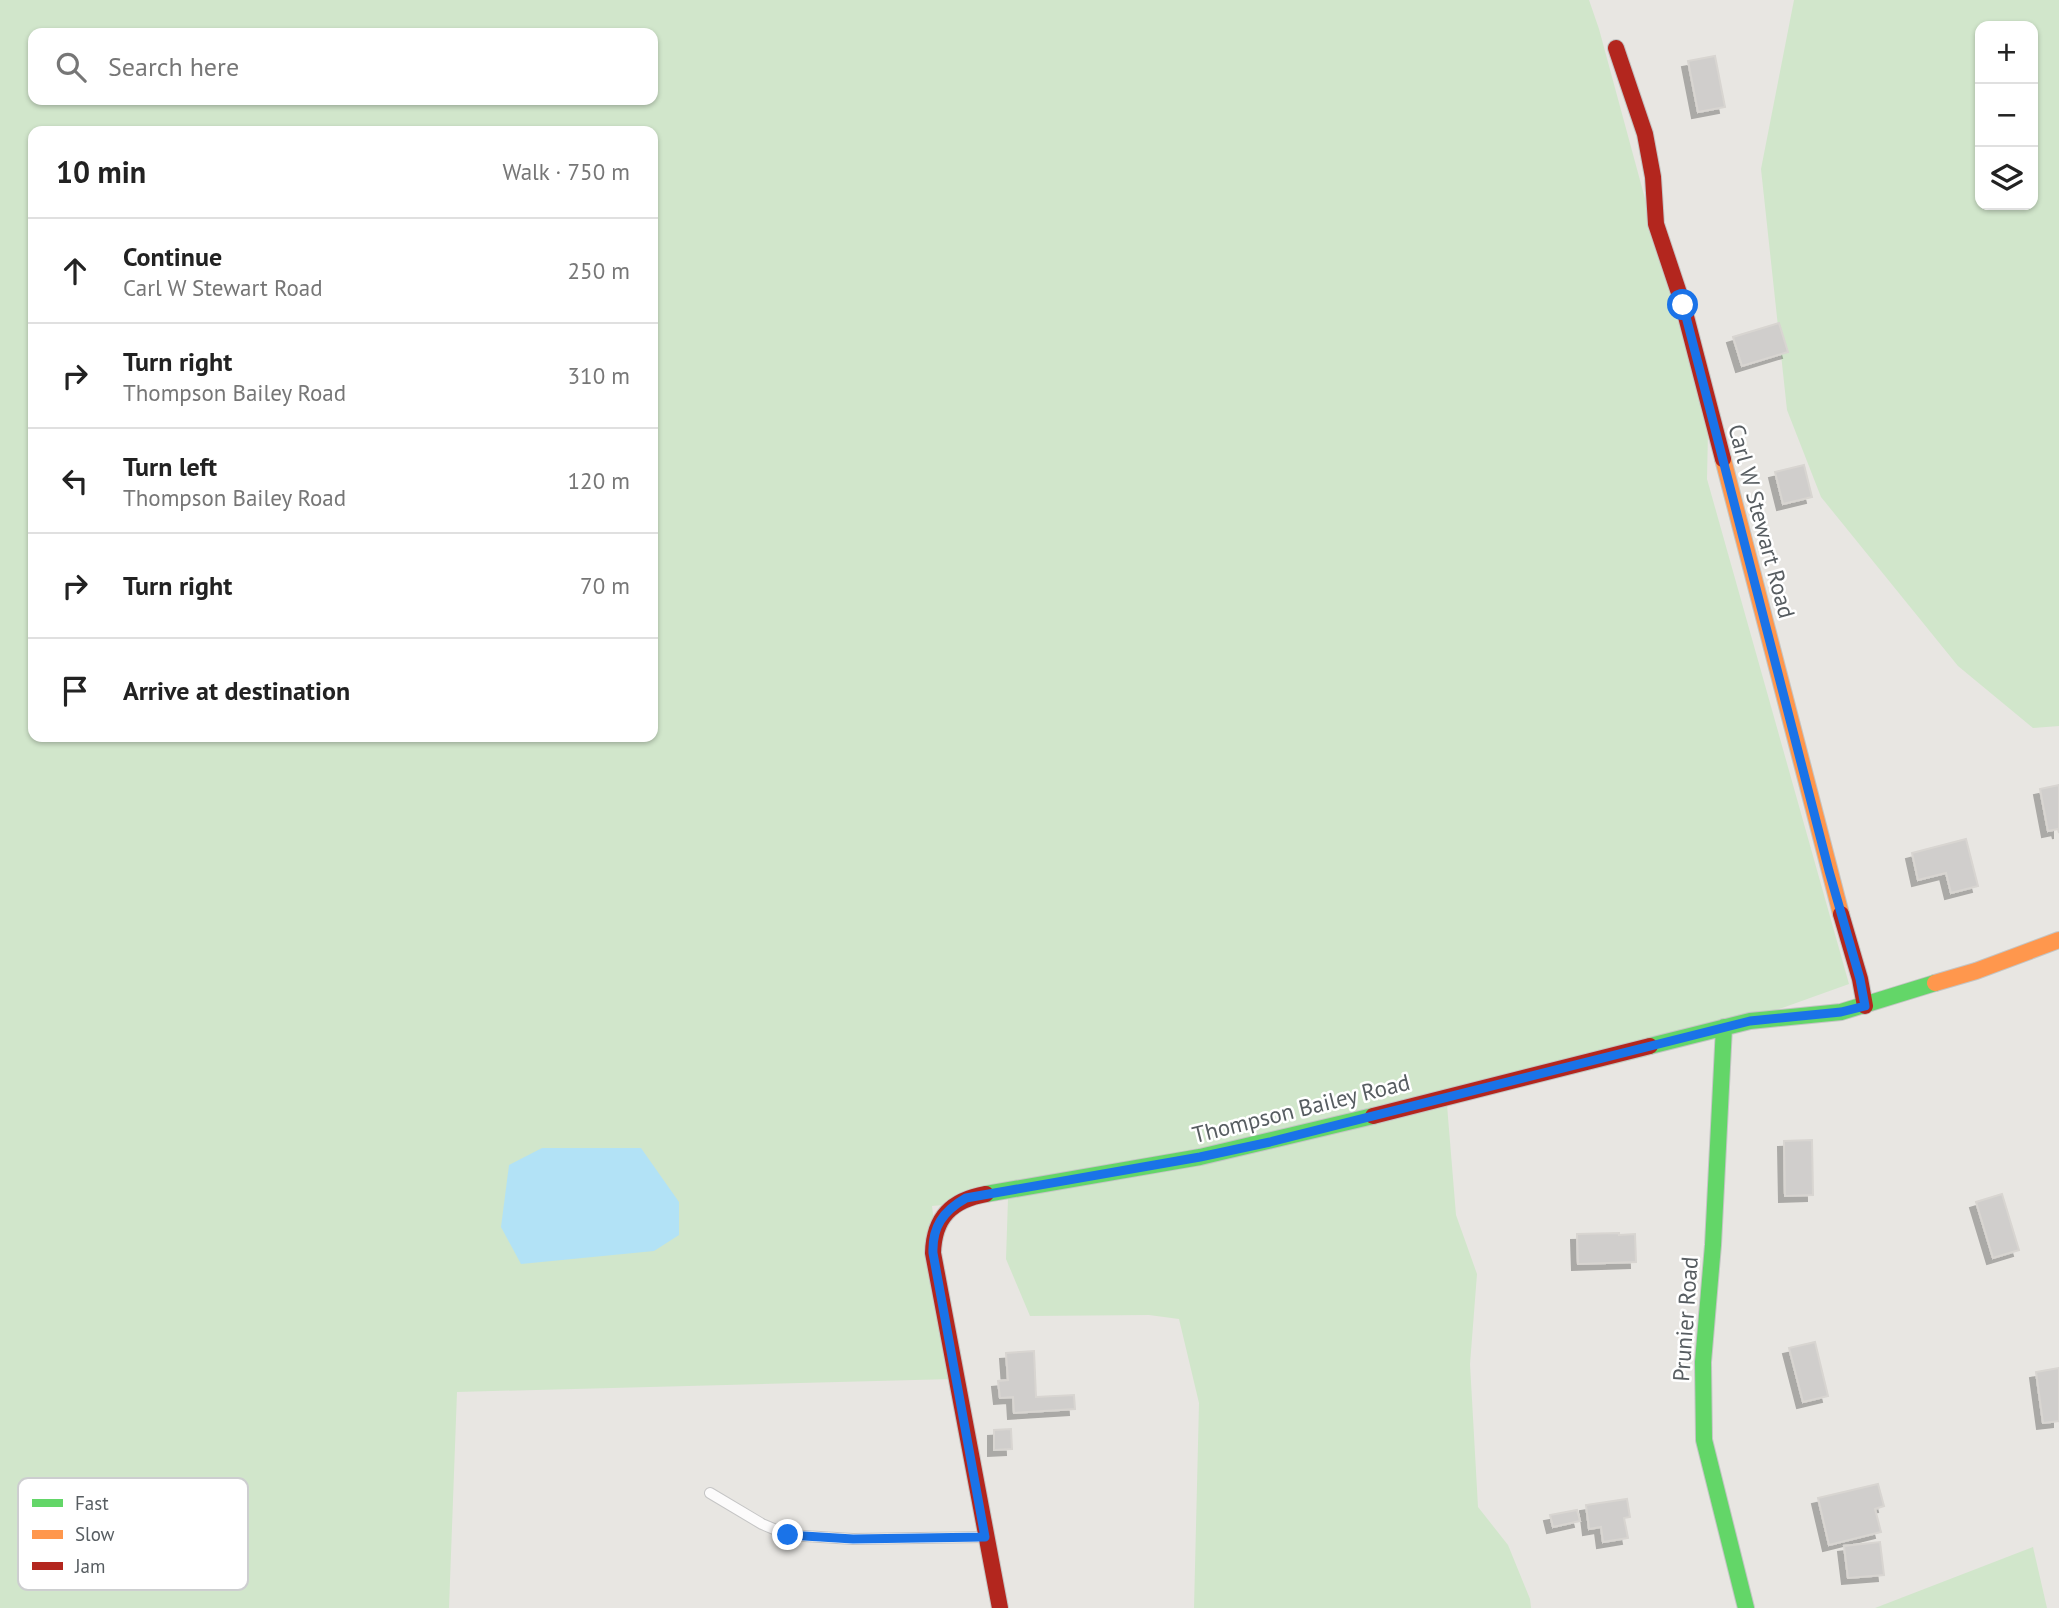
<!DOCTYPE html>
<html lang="en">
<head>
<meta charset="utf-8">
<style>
  body { margin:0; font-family:"PT Sans",sans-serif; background:#f2f2f2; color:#222 }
  .controls { position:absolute; right:21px; top:21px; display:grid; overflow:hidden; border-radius:14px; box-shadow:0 2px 5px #0004 }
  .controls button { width:63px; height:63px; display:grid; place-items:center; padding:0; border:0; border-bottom:2px solid #e0e0e0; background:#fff; color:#222; font:35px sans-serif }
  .stop { position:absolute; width:21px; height:21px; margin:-16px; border:5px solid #1a73e8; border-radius:50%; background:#fff }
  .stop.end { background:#1a73e8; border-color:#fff; box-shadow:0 2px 7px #0008 }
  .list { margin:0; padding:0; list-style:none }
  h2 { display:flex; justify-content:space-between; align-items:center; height:91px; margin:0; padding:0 28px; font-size:30px }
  h2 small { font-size:23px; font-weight:400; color:#767676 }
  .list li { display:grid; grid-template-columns:46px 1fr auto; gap:21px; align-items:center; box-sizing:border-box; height:105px; padding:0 28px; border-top:2px solid #e0e0e0 }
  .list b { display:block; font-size:26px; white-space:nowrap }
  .list p { margin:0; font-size:23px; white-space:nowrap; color:#767676 }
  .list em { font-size:23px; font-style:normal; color:#767676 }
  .icon { flex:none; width:38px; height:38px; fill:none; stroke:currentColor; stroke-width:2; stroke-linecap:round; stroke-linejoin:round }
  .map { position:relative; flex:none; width:2059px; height:1608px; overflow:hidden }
  .search { position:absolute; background:#fff; box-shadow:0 2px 5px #0004; left:28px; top:28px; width:630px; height:77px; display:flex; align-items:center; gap:18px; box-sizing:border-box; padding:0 24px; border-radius:14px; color:#767676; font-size:26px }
  .panel { position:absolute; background:#fff; box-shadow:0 2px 5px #0004; left:28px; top:126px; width:630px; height:616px; border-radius:14px }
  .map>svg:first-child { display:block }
  .green { fill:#d1e6cb; fill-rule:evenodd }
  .water { fill:#b2e2f6 }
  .building { fill:#d0cecc; stroke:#d8d5d1; stroke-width:2; filter:url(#shadow) }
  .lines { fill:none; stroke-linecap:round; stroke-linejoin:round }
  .lane-casing { stroke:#c5c5c5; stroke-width:12 }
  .fast-casing { stroke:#c4c5c4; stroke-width:18 }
  .slow-casing { stroke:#c4c5c4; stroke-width:18 }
  .jam-casing { stroke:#c4c5c4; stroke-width:18 }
  .lane { stroke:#fcfbfb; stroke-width:10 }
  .fast { stroke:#63d668; stroke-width:16 }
  .slow { stroke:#ff974d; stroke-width:16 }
  .jam { stroke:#b3261e; stroke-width:16 }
  .route { stroke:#1a73e8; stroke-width:9 }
  .labels { text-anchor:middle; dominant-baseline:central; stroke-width:5; stroke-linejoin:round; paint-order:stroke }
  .street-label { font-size:23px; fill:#575d61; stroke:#fff }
  .key { fill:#fff; stroke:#cdced0; stroke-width:2 }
  .key-label { font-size:19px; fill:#575d61 }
</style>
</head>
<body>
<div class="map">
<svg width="2059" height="1608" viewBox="0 0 2059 1608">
  <defs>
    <filter id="shadow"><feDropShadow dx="-6" dy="6" stdDeviation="0" flood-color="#0004"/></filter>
  </defs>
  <rect width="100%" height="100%" fill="#e8e6e2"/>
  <path class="green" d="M0 0H1589L1599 29 1708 431 1707 479 1849 984 1645 1057 1447 1105 1456 1215 1477 1274 1470 1364 1478 1507 1508 1545 1530 1599 1531 1608H1194L1199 1403 1179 1319 1149 1315 1030 1316 1006 1259 1008 1199 932 1206 953 1379 457 1392 449 1608H0ZM33 33H653V100H33ZM33 131H653V737H33Z
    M1794 0H2059V726L2033 728 1958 666 1821 497 1787 410 1761 169ZM1980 26H2033V205H1980Z
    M2033 1547 2047 1608H1875Z"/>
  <path class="water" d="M542 1148H641L679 1202V1235L654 1251 521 1264 501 1227 509 1165Z"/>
  <path class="building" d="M1715 56 1725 107 1698 112 1688 61Z
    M1779 323 1788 352 1742 366 1733 337Z
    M1804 465 1812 497 1783 504 1775 472Z
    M2059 785V833L2058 829 2048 831 2040 789Z
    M1966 839 1978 886 1951 893 1946 873 1918 880 1912 853Z
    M1812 1140 1813 1195 1785 1196 1784 1141Z
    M2002 1194 2019 1250 1993 1258 1976 1202Z
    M1619 1233V1235L1635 1234 1636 1262 1578 1264 1577 1234Z
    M1815 1342 1828 1396 1803 1402 1789 1348Z
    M1034 1351 1036 1397 1074 1395 1075 1409 1014 1413 1013 1397 1000 1398 998 1381 1008 1380 1006 1353Z
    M2059 1368V1421L2043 1423 2036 1372Z
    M1011 1429 1012 1449 994 1450V1430Z
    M1878 1484 1884 1506 1875 1509 1881 1532 1829 1545 1818 1498Z
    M1627 1499 1630 1517 1624 1518 1628 1538 1603 1542 1601 1527 1589 1529 1586 1505Z
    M1577 1510 1580 1521 1553 1527 1550 1515Z
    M1880 1542 1884 1575 1848 1578 1844 1546Z"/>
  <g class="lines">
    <defs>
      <path id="lane" d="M710 1493 762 1524 788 1535 853 1539 985 1537"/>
      <path id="fast" d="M1724 1027 1713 1245 1703 1362 1704 1440 1746 1608
        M1650 1046 1750 1021 1841 1012 1935 983
        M986 1194 1200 1157 1373 1116"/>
      <path id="slow" d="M1723 459 1841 914
        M1935 983 1976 971 2059 940"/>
      <path id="jam" d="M1616 48 1645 134 1653 177 1656 224 1683 305 1723 459
        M1841 914 1860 979 1865 1006
        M1373 1116 1650 1046
        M986 1194C952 1200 934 1217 933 1253L1000 1608"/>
    </defs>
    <use href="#lane" class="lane-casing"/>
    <use href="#fast" class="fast-casing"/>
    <use href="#slow" class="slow-casing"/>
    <use href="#jam" class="jam-casing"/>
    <use href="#lane" class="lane"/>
    <use href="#fast" class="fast"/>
    <use href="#slow" class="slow"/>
    <use href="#jam" class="jam"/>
  </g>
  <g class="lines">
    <path class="route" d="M788 1535 853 1539 985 1537 933 1253C932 1227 943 1211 966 1198L1200 1157 1270 1142 1750 1021 1841 1012 1865 1006 1860 979 1829 871 1683 305"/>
  </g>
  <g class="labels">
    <g class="street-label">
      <text transform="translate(1762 521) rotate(75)">Carl W Stewart Road</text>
      <text transform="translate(1301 1108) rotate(-14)">Thompson Bailey Road</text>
      <text transform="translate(1685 1319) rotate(-86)">Prunier Road</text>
    </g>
  </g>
  <rect x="18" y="1478" width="230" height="112" rx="10" class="key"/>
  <rect x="32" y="1499" width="31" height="8" fill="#63d668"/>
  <rect x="32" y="1530" width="31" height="9" fill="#ff974d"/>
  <rect x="32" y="1562" width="31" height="8" fill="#b3261e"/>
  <g class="key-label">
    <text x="75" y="1510">Fast</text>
    <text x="75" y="1541">Slow</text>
    <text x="75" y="1573">Jam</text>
  </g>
</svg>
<div class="controls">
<button>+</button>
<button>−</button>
<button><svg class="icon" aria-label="layers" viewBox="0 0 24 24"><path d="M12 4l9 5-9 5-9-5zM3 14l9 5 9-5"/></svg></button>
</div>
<div class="stop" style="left:1683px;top:305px"></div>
<div class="stop end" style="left:788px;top:1535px"></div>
<div class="search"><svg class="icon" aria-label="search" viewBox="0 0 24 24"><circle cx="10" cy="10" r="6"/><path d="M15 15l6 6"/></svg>Search here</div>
<section class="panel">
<h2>10 min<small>Walk · 750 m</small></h2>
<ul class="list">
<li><svg class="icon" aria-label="ahead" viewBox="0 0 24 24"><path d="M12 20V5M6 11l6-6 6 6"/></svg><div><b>Continue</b><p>Carl W Stewart Road</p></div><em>250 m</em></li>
<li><svg class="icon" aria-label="right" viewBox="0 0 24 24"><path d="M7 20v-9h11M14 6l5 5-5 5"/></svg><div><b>Turn right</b><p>Thompson Bailey Road</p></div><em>310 m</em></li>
<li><svg class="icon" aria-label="left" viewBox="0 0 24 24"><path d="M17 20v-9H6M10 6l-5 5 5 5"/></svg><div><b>Turn left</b><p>Thompson Bailey Road</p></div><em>120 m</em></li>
<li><svg class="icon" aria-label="right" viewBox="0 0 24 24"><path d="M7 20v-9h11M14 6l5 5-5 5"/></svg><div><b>Turn right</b></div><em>70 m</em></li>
<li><svg class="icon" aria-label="arrive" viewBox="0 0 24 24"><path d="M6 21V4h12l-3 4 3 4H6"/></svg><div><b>Arrive at destination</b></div></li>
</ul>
</section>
</div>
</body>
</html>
